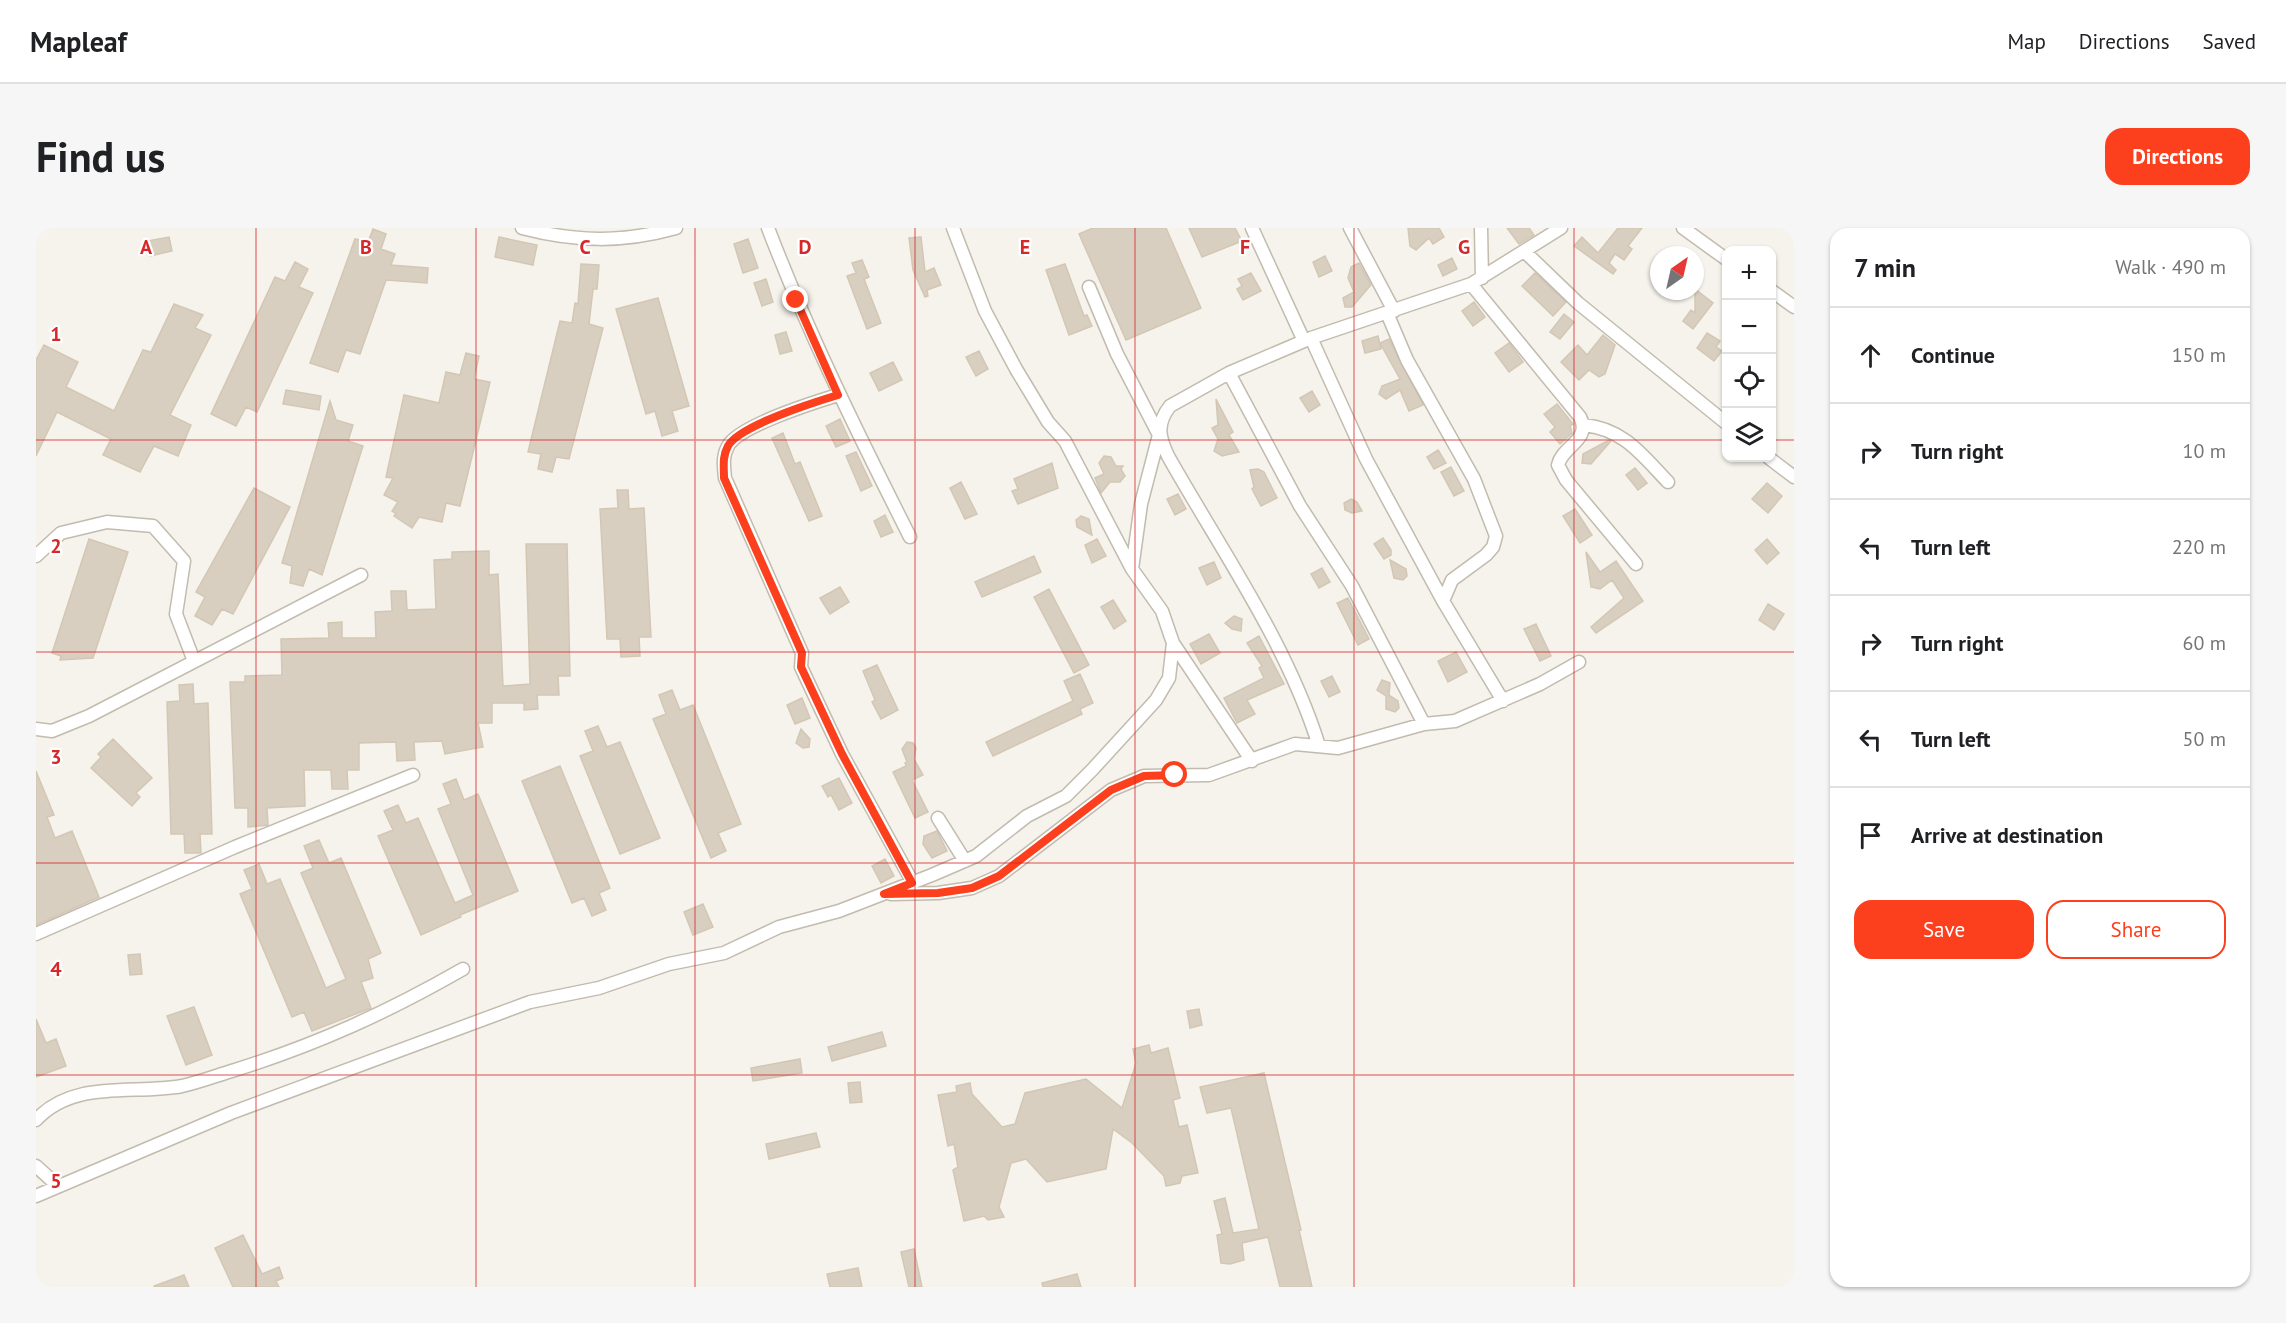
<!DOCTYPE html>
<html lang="en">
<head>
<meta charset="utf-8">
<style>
  body { margin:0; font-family:"PT Sans",sans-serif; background:#f6f6f6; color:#202124 }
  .controls { position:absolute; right:18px; top:18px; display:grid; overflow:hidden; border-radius:12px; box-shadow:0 2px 4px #0004 }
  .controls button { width:54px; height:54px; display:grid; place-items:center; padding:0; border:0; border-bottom:2px solid #e0e0e0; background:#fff; color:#202124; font:30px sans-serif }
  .compass { position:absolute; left:1614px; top:18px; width:54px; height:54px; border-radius:50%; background:#fff; box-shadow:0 2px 4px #0004; rotate:34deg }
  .stop { position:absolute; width:18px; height:18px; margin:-14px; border:4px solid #fc3f1d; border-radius:50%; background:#fff }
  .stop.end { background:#fc3f1d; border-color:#fff; box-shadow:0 2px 6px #0008 }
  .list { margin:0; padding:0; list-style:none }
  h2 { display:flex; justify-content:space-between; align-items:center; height:78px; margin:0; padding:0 24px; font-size:26px }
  h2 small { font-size:20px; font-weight:400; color:#757577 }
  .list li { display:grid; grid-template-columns:39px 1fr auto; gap:18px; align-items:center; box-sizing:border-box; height:96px; padding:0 24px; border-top:2px solid #e0e0e0 }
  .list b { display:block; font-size:22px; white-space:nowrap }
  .list em { font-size:20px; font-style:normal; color:#757577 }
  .actions { display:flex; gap:12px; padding:18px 24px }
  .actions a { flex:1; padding:14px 0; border:2px solid #fc3f1d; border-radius:18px; text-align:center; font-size:21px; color:#fc3f1d }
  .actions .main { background:#fc3f1d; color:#fff }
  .icon { flex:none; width:33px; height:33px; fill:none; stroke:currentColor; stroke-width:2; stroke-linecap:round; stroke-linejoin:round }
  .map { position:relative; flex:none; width:1758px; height:1059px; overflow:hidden; border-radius:18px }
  header { display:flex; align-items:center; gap:36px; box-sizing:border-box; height:84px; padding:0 30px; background:#fff; border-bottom:2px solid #e0e0e0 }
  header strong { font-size:28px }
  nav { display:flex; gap:33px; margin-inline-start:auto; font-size:21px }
  .intro { display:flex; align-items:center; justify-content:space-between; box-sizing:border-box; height:144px; padding:0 36px }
  h1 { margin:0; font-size:42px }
  .button { padding:15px 27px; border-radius:18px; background:#fc3f1d; color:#fff; font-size:21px; font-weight:700 }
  main { display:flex; gap:36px; padding:0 36px }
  aside { flex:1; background:#fff; border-radius:18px; box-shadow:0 2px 4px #0004 }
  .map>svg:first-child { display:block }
  .building { fill:#d8cfc1; stroke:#d3c7b4; stroke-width:1.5 }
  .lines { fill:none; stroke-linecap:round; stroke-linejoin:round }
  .minor-casing { stroke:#c2bbae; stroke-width:15 }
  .minor { stroke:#fff; stroke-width:12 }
  .route { stroke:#fc3f1d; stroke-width:8 }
  .grid { fill:none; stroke:#d62828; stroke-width:1.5; stroke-opacity:0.55 }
  .grid-label { font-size:20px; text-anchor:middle; font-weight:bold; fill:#d62828; stroke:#fff; stroke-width:4.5; stroke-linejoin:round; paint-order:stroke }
</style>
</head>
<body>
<header>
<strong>Mapleaf</strong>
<nav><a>Map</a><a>Directions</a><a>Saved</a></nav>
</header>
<div class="intro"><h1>Find us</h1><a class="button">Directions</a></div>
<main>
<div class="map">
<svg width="1758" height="1059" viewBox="0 0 1758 1059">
  <rect width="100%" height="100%" fill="#f6f3ec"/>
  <path class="building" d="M1057 0H1130L1165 80 1090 112 1043 6Z
    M1153 0H1199L1206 13 1166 29Z
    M1372 0H1403L1408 9 1397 16 1393 10 1380 22 1374 18Z
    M1471 0H1493L1498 7 1483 16Z
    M1582 0H1606L1592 18 1596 21 1588 32 1579 26 1573 35 1580 42 1577 46 1538 18 1546 9 1562 25Z
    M337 1 350 6 345 21 359 26 355 37 392 40 391 55 350 52 324 126 310 122 302 144 274 135 319 11 332 14Z
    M133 9 136 23 114 28 111 13Z
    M463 9 501 17 497 37 459 29Z
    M885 9 889 44 898 40 905 57 891 62 892 68 889 69 877 42 873 10Z
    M712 11 722 40 707 45 698 16Z
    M1289 28 1296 43 1283 49 1277 34Z
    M1416 30 1421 41 1407 48 1402 37Z
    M826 32 833 49 828 51 845 95 831 101 811 48 820 45 816 35Z
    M259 34 272 41 263 59 277 65 221 184 210 179 200 198 175 186 239 49 249 53Z
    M1323 35 1335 57 1316 79H1309L1307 70 1318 64 1312 50 1315 39Z
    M545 36 563 37 561 61H557L553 96 567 100 533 231 520 229 516 244 502 241 505 226 492 224 524 93 536 95 539 75 542 76Z
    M1029 36 1048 88 1051 87 1056 98 1033 107 1010 42Z
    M1215 45 1225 63 1207 72 1201 61 1206 58 1202 51Z
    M1499 45 1530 74 1517 88 1486 58Z
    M730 51 737 74 726 78 718 55Z
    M1659 61 1677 75 1657 101 1647 93 1655 82 1659 85Z
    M622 70 653 178 636 183 642 203 626 208 619 183 610 186 580 81Z
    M1438 74 1449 89 1437 98 1426 83Z
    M138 76 167 87 159 100 175 107 134 187 155 197 142 228 118 218 104 244 67 227 75 211 21 184 0 228V132L8 117 42 134 30 159 78 183 107 122 115 124Z
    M1528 86 1538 94 1524 111 1514 104Z
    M750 104 756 123 744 126 739 107Z
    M1671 105 1684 113 1680 119 1686 123 1678 133 1661 120Z
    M1567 107 1579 117 1569 146 1563 149 1553 142 1543 152 1525 134 1542 117 1551 127Z
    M1342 108 1345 121 1329 125 1326 113Z
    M1353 111 1387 177 1373 183 1364 162 1350 171 1343 166 1346 158 1364 151 1344 115Z
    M1473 115 1487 134 1473 144 1459 125Z
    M943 123 952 141 940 148 930 129Z
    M430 125 443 128 438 151 454 154 424 278 410 275 406 294 383 289 376 300 358 288 360 286 356 283 362 274 348 267 357 250 350 249 368 167 403 175 410 144 424 147Z
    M857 134 866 152 843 163 834 145Z
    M250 162 285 168 283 182 247 176Z
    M1276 163 1284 177 1273 184 1264 170Z
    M1180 171 1197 204 1193 207 1203 224 1186 228 1178 223 1182 211 1176 200 1182 197Z
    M294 173 300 192 317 197 312 213 327 218 286 347 273 341 267 358 254 355 256 338 246 335Z
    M1521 176 1537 196 1534 198 1536 205 1524 216 1514 204 1519 199 1508 186Z
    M804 191 814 213 800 219 790 198Z
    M747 205 759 236 764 234 786 288 773 293 736 210Z
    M1573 212 1575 213 1555 236 1546 235 1547 226Z
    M1402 222 1410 235 1398 241 1391 229Z
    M820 224 836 258 825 263 810 228Z
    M1068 228 1075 229 1080 238H1087L1085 241 1089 248 1084 254H1074L1065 265 1059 250 1068 246 1063 235Z
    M1016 235 1022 260 982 276 976 263 982 261 978 251Z
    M1415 239 1428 263 1418 268 1405 244Z
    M1599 240 1611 255 1602 262 1590 247Z
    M1222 241 1228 244 1241 270 1225 278 1216 261 1218 259 1214 242Z
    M925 254 941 286 929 291 914 260Z
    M1731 255 1746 268 1732 285 1716 271Z
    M218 260 254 279 197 386 186 381 176 397 159 388 169 369 160 364Z
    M581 262H592L593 281 608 280 615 409H603L604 428 585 429 584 411H571L564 281 582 280Z
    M1142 266 1150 281 1139 287 1131 271Z
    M1315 271 1321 274 1326 283 1316 285 1309 282 1308 275Z
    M1539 281 1556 307 1544 315 1527 288Z
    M849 287 857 304 845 309 838 293Z
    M1045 288 1053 291 1056 307 1041 299 1040 292Z
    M1347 310 1355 322V327L1348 331 1338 316Z
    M53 311 92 324 57 430 24 432 25 428 16 425Z
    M1061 311 1070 328 1056 335 1049 317Z
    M1731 311 1743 325 1731 336 1719 322Z
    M490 316H531L534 448H522L523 467H501L502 481 488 482V475H456V495H442L447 519 409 526 406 513 378 514 379 532 361 533 360 514 323 515V542H311L312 561H296L295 542H268L269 578 231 580 232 597 212 599V580H199L194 454H209V448L246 447 245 411 293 410 292 395 306 394V410H340L339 384 356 383 355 363H370L371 382 400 381 398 332 416 331V324L453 323V347L462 346 467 458 494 456Z
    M1550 324 1564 344 1580 333 1607 373 1560 405 1555 399 1588 370 1576 352 1564 361 1555 359Z
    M998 328 1005 344 946 369 939 354Z
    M1354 332 1370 341 1371 348 1367 352 1358 350Z
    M1178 334 1185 350 1171 357 1163 340Z
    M1286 340 1294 354 1283 360 1275 346Z
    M804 359 813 374 794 386 784 370Z
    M1013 361 1053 437 1038 445 998 369Z
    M1312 370 1333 411 1322 417 1301 375Z
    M1077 372 1090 393 1078 401 1065 379Z
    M1732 376 1748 386 1738 402 1723 392Z
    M1198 388 1206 391 1205 403 1196 401 1189 395Z
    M1500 396 1515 428 1504 433 1488 401Z
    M1173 406 1184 425 1165 436 1154 416Z
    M1223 408 1248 456 1211 472 1219 486 1201 495 1188 470 1228 450 1223 440 1226 438 1211 415Z
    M1420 424 1431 444 1412 454 1402 433Z
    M841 437 862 482 845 491 836 474 839 472 827 443Z
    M1044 446 1057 475 1044 481 1046 486 957 528 950 514 1037 473 1028 453Z
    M1296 448 1304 464 1293 469 1285 453Z
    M1346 452 1354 455 1353 467 1362 473 1363 480 1359 484 1350 481V468L1341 462Z
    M157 456 158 476 172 475 176 606H164L165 625H149L148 606H135L131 474 144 473 143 457Z
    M636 462 644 482 657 477 705 596 682 605 690 623 675 630 617 491 630 486 623 467Z
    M766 470 774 490 759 496 751 477Z
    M562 498 571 519 584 514 624 610 584 626 544 528 557 523 549 503Z
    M765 501 774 511 773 519 767 520 760 515Z
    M77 511 116 550 100 565 104 569 96 578 55 540 65 529 62 526Z
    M871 514 877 515 880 520 878 531 887 547 876 552 892 584 879 590 857 544 870 538 869 535 871 534 866 521Z
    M524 538 574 660 563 665 570 682 556 688 548 670 536 675 486 553Z
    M0 543 18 587 11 589 19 610 36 603 63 669 0 697Z
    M803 550 816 575 803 582 795 567 792 569 786 558Z
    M420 551 428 572 442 566 482 663 424 687 425 689 385 707 342 608 357 602 348 583 362 577 370 595 382 590 419 675 437 667 402 581 415 576 407 556Z
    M901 603 911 623 896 630 887 616 888 608Z
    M283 612 293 635 305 630 345 725 332 731 337 750 325 754 335 780 276 803 268 784 256 789 204 666 216 661 208 642 223 636 231 656 244 651 290 760 310 751 265 645 277 640 268 618Z
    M849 631 858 648 845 655 836 638Z
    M667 676 677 699 657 707 648 684Z
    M104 726 106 746 94 747 92 727Z
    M158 779 176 827 150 837 131 788Z
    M1163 781 1166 797 1154 800 1151 783Z
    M0 791 10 815 20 811 30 838 0 849Z
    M846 804 850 818 796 833 792 819Z
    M1113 817 1115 825 1132 820 1144 870 1137 872 1143 899 1151 897 1162 945 1146 948 1144 955 1130 958 1128 948 1096 915 1077 901 1070 941 1011 954 990 931 975 935 963 979 968 989 952 992 948 988 928 993 917 942 922 939 918 916 912 918 902 867 921 864 920 858 934 855 936 866 966 899 979 896 989 865 1050 851 1086 880 1100 835 1097 821Z
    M764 831 766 845 717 853 715 840Z
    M1228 845 1265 1002H1263L1276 1059H1244L1232 1009 1206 1015 1208 1032 1194 1036 1185 1035 1181 1007 1186 1006 1178 973 1189 970 1197 1005 1223 1001 1195 880 1171 885 1164 859Z
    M824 854 826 874 814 875 812 855Z
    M780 905 784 919 733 931 730 916Z
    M207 1007 226 1046 243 1039 247 1050 240 1053 243 1059H197L179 1020Z
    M878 1021 886 1059H873L865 1024Z
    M822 1040 826 1059H794L791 1046Z
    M1041 1046 1045 1059H1007L1006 1055Z
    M148 1047 153 1059H118V1058Z"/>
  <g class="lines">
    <defs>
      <path id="minor" d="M486 0C540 14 586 15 640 0
        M732 0C773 107 823 208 874 309
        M1216 0 1268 113
        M1314 0 1358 83
        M1445 0 1446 50
        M1647 0 1690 31
        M1489 24 1542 75 1690 195
        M1435 56 1544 189C1556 212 1526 218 1522 237L1530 252 1600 336
        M1053 59 1081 126 1123 207 1105 276 1096 341
        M1736 63 1758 79
        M1351 85 1371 132 1438 251 1460 308 1457 319 1450 327 1416 352 1407 373
        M1275 110 1330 231 1407 373 1467 473
        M1193 145 1264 278 1316 358 1388 496
        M802 167C779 174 703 198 692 218 686 229 688 239 689 250L766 425 765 439 806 526 877 655
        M1548 197C1588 201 1606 227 1632 254
        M1733 230 1758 249
        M0 328 25 305 71 294 117 298 148 333 140 386 158 433
        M1137 415 1216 533
        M0 501 16 503 53 488 325 347
        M1283 518C1251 415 1185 322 1132 228 1123 209 1120 196 1134 178L1193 145 1275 110 1435 56 1525 0
        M902 590 929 633
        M855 666 902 665 936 660 963 648 1075 562 1108 548 1173 547 1259 516 1302 520 1388 496 1419 493 1504 456 1543 434
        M0 706 199 619 377 547
        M0 892C38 851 97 867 146 858 164 854 182 847 199 842 282 816 352 784 427 741
        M0 938 22 958
        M0 968 195 885 494 774 563 760 633 736 688 725 743 699 803 683 896 647 940 628 991 588 1030 568 1056 542 1120 472 1133 450 1137 415 1126 383 1096 341 1029 213 1012 194 980 141 949 83 917 0"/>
    </defs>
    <use href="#minor" class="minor-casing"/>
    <use href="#minor" class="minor"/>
  </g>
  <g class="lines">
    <path class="route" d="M760 72 802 167C779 174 703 198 692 218 686 229 688 239 688 250L766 425 765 439 806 526 876 655 848 666 902 665 936 660 963 648 1075 562 1108 548 1139 547"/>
  </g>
  <path class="grid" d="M220 0V1059M440 0V1059M659 0V1059M879 0V1059M1099 0V1059M1318 0V1059M1538 0V1059M0 212H1690M1736 212H1758M0 424H1758M0 635H1758M0 847H1758"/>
  <g class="grid-label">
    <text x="110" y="26">A</text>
    <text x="330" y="26">B</text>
    <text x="549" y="26">C</text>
    <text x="769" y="26">D</text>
    <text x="989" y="26">E</text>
    <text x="1209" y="26">F</text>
    <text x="1428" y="26">G</text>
    <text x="20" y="113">1</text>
    <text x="20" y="325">2</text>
    <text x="20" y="536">3</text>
    <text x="20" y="748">4</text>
    <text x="20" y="960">5</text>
  </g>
</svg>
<div class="controls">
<button>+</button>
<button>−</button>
<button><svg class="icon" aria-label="locate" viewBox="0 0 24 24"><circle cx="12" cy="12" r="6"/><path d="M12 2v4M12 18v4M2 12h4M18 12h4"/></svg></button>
<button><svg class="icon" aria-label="layers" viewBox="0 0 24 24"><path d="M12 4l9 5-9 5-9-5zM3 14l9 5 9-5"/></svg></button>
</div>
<svg class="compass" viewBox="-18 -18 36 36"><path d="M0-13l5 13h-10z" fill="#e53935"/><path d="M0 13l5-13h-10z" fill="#757577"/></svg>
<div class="stop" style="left:1139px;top:547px"></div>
<div class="stop end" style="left:760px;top:72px"></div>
</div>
<aside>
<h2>7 min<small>Walk · 490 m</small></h2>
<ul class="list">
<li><svg class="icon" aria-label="ahead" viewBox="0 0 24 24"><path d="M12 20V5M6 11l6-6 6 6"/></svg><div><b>Continue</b></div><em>150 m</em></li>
<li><svg class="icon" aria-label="right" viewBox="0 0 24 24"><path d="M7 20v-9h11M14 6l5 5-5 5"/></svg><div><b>Turn right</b></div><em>10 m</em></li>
<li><svg class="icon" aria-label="left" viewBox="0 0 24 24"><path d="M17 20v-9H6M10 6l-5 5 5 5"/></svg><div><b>Turn left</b></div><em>220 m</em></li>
<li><svg class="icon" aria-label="right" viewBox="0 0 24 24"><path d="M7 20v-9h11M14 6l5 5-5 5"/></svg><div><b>Turn right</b></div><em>60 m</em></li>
<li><svg class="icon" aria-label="left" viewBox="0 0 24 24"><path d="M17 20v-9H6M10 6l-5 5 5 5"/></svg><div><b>Turn left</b></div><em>50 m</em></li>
<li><svg class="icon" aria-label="arrive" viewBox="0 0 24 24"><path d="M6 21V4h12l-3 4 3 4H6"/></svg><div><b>Arrive at destination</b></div></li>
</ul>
<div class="actions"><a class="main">Save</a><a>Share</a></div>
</aside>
</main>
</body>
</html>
